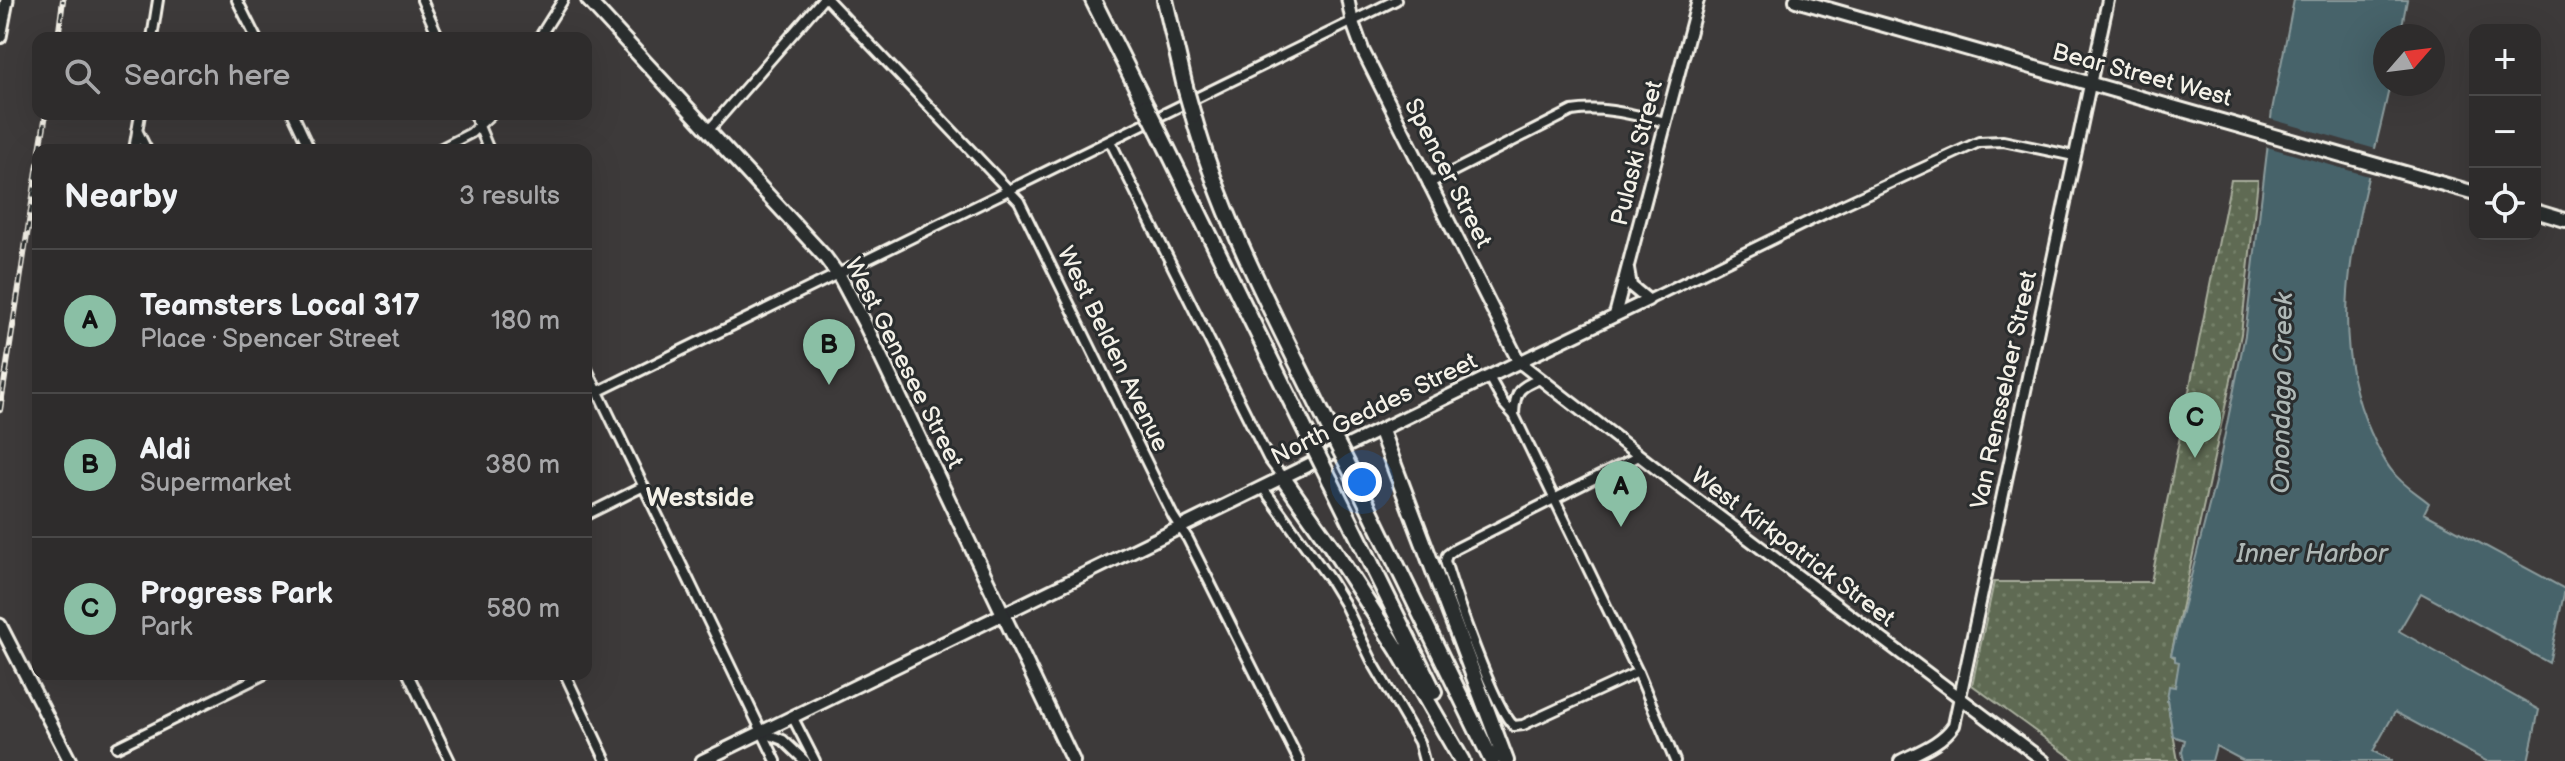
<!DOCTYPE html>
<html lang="en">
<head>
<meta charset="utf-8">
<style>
  body { margin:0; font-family:"Balsamiq Sans",sans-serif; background:#363434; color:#f1f3f6 }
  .controls { position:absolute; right:24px; top:24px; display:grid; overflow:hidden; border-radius:16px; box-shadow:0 8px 32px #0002 }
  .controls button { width:72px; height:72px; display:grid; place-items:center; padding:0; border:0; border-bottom:2px solid #494848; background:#2e2c2c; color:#f1f3f6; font:40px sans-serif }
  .compass { position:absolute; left:2373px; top:24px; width:72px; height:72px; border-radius:50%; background:#2e2c2c; box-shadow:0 8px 32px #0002; rotate:62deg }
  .you { position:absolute; left:1362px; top:482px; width:28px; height:28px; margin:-20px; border:6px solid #fff; border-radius:50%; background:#1a73e8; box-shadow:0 0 0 12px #1a73e833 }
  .badge { display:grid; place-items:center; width:52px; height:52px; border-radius:50%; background:#8abfa5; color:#111; font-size:26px; font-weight:700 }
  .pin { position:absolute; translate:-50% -66px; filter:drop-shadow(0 2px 4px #0008) }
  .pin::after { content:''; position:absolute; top:42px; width:28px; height:24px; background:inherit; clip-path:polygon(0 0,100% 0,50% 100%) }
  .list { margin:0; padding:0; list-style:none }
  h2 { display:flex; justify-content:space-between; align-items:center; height:104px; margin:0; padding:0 32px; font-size:34px }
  h2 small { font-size:26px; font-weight:400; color:#a7a7a9 }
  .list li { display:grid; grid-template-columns:52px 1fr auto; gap:24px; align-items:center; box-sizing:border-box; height:144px; padding:0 32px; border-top:2px solid #494848 }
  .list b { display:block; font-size:30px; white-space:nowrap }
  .list p { margin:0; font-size:26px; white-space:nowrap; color:#a7a7a9 }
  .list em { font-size:26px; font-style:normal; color:#a7a7a9 }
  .icon { flex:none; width:44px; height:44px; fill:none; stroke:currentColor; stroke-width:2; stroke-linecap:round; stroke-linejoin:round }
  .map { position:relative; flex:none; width:2565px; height:761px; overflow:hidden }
  .search { position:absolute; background:#2e2c2c; box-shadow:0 8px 32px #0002; left:32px; top:32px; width:560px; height:88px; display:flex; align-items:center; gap:20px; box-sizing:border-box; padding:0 28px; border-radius:16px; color:#a7a7a9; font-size:30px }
  .panel { position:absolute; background:#2e2c2c; box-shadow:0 8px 32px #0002; left:32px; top:144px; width:560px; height:536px; border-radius:16px }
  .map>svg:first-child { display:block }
  .park { fill:url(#park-dots); stroke:#a9ae9d; stroke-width:2 }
  .water { fill:#47636b; stroke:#8c9c9d; stroke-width:2 }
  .pier { fill:#3d3a3a }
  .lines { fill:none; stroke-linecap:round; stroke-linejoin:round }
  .minor-casing { stroke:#f4f1e8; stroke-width:14 }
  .tertiary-casing { stroke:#f4f1e8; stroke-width:16 }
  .secondary-casing { stroke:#f4f1e8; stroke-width:17 }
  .primary-casing { stroke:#f4f1e8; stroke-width:18 }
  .motorway-casing { stroke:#f4f1e8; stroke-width:20 }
  .minor { stroke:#2a2d2e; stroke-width:8 }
  .tertiary { stroke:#2a2d2e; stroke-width:10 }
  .secondary { stroke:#2a2d2e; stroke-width:11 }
  .primary { stroke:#2a2d2e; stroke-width:12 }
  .motorway { stroke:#2a2d2e; stroke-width:14 }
  .rail-casing { stroke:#f4f1e8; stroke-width:6 }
  .rail { stroke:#2a2d2e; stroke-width:3; stroke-dasharray:9; stroke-linecap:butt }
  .motorway-bridge-casing { stroke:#f4f1e8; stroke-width:20; stroke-linecap:butt }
  .motorway-bridge { stroke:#2a2d2e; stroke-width:14 }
  .labels { text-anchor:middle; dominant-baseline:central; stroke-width:6; stroke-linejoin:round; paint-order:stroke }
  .street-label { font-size:24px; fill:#f4f1e8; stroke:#2a2d2e }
  .water-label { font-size:26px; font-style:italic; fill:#afb8b6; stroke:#2a2d2e }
  .neighbourhood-label { font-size:26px; font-weight:bold; fill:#f4f1e8; stroke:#2a2d2e }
</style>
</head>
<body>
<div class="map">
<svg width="2565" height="761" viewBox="0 0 2565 761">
  <defs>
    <pattern id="park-dots" width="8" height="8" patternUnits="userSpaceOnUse" patternTransform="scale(2)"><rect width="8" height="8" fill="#5e6b52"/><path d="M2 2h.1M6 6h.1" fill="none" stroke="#76816b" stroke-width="1.8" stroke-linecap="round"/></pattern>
  </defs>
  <rect width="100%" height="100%" fill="#3d3a3a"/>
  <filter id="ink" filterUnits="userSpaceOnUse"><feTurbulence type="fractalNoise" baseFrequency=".0125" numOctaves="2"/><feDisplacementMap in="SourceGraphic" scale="16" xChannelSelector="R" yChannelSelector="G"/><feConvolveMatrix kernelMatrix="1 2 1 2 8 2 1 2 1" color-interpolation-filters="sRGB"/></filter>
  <g filter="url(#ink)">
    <path class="park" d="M2231 180H2258L2241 334 2171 655 2180 661 2175 687 2167 700 2178 761H2076L1972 685 1994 582H2151Z"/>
    <path class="water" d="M2294 0H2407L2400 36H2385V84H2390C2366 200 2318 318 2371 433 2377 446 2383 460 2392 471 2401 484 2417 493 2429 503L2424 513 2565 589 2549 663 2421 593 2399 631 2539 710 2528 761H2486L2395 712 2373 751 2392 761H2244L2216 746 2212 761H2184L2182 752 2185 740 2173 736 2167 700 2169 686 2175 687 2179 662 2175 661V656L2171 655 2216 478 2245 335 2272 110Z"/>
    <path class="pier" d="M2267 118 2379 150 2372 177 2264 146Z"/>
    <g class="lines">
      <defs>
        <path id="minor" d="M237 0 256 38
          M422 0 439 38
          M828 0 1019 201 1173 516 1188 539 1299 761
          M152 38 158 0
          M539 38 563 0
          M293 114 310 150
          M474 114 489 150
          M137 130 147 150
          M708 131 822 0
          M1110 141 1268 458 1283 478
          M134 150 140 114
          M438 150 471 133 491 114
          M1428 184 1572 111C1605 106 1634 115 1666 122
          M1648 300 1838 207 1979 142 2003 141 2074 156
          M586 367 776 761
          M1489 377 1504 404 1514 415 1638 672 1675 761
          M597 392 1396 0
          M1514 414C1515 391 1519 387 1540 379
          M1263 488 1330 580 1344 603 1373 663 1419 742 1424 761
          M586 515 642 487
          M1638 672 1523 725 1514 726C1494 709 1454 591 1445 561L1447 555 1455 549 1639 456
          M408 674 450 761
          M565 674 606 761
          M792 716 815 761
          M762 732 783 740 805 761
          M117 747 265 674"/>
        <path id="tertiary" d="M1628 269 1631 286 1648 300 1519 362 1676 484 2044 761
          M1615 315 1698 0
          M1900 761C1920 751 1942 743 1954 725L2108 0"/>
        <path id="secondary" d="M0 37 7 0
          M0 625 70 761
          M702 761 1519 362 1363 51 1352 21 1348 0"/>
        <path id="primary" d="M588 0 825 257 841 279 866 326 1073 761
          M1796 0C2022 65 2249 127 2475 193
          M2535 211 2565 220"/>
        <path id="motorway" d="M1093 0 1146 106
          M1165 0 1185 87
          M1193 115C1224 226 1281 328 1331 432
          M1159 132 1311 442
          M1381 431 1506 761
          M1350 469 1492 761
          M1283 478 1331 546 1398 650 1462 761
          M1330 480 1434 692"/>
      </defs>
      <use href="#minor" class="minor-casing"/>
      <use href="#tertiary" class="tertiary-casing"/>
      <use href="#secondary" class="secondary-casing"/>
      <use href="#primary" class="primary-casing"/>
      <use href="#motorway" class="motorway-casing"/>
      <use href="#minor" class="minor"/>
      <use href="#tertiary" class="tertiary"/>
      <use href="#secondary" class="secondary"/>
      <use href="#primary" class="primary"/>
      <use href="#motorway" class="motorway"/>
      <defs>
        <path id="rail" d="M58 38 63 0
          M40 150 46 114
          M0 410 38 164"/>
      </defs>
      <use href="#rail" class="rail-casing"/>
      <use href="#rail" class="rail"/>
      <defs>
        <path id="motorway-bridge" d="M1185 87 1193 115
          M1146 106 1159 132
          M1331 432 1350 469
          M1311 442 1330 480"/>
      </defs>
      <use href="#motorway-bridge" class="motorway-bridge-casing"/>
      <use href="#motorway-bridge" class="motorway-bridge"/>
    </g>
  </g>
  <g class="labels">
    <g class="street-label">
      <text transform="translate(2142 75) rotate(15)">Bear Street West</text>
      <text transform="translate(1637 153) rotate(-76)">Pulaski Street</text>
      <text transform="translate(1448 173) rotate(63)">Spencer Street</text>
      <text transform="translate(1113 349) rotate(64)">West Belden Avenue</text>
      <text transform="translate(904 363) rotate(63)">West Genesee Street</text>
      <text transform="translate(2004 390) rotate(-78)">Van Rensselaer Street</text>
      <text transform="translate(1374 409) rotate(-26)">North Geddes Street</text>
      <text transform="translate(1793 547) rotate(37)">West Kirkpatrick Street</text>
    </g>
    <g class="water-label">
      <text transform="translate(2283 393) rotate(-89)">Onondaga Creek</text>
      <text x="2312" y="554">Inner Harbor</text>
    </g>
    <g class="neighbourhood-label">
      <text x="700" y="498">Westside</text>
    </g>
  </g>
</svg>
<div class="controls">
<button>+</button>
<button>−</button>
<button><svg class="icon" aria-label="locate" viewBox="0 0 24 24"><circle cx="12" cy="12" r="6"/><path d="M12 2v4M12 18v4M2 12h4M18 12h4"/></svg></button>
</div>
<svg class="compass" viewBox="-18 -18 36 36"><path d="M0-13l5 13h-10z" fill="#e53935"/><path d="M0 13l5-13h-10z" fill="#a7a7a9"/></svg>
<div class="you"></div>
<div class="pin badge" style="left:1621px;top:527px">A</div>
<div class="pin badge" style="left:829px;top:385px">B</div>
<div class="pin badge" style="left:2195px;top:458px">C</div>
<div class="search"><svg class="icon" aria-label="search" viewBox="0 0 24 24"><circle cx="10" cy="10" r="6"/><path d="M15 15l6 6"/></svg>Search here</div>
<section class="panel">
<h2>Nearby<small>3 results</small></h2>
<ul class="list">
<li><span class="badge">A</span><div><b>Teamsters Local 317</b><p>Place · Spencer Street</p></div><em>180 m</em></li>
<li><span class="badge">B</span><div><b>Aldi</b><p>Supermarket</p></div><em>380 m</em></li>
<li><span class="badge">C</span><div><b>Progress Park</b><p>Park</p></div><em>580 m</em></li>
</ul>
</section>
</div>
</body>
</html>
